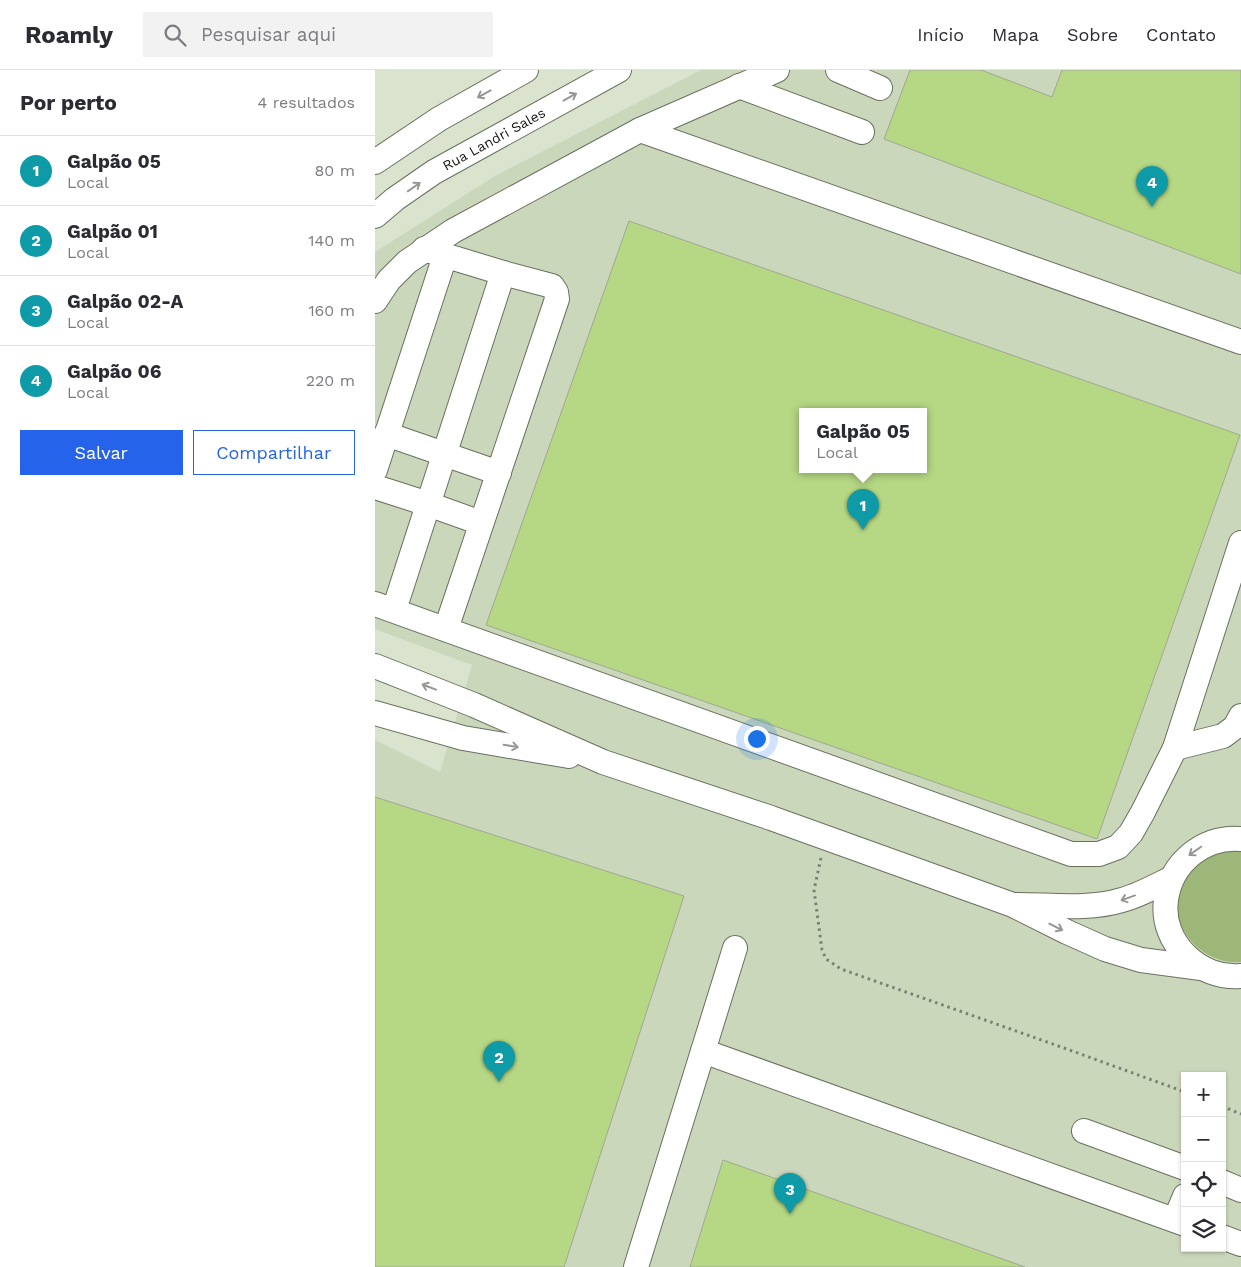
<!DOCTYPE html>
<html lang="pt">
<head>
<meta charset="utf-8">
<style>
  body { margin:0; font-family:"Work Sans",sans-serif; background:#f2f2f3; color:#2b2b33 }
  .controls { position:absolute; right:15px; bottom:15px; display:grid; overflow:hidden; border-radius:0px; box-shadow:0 1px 4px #0004 }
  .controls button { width:45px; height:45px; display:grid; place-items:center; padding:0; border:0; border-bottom:1px solid #e1e1e2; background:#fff; color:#2b2b33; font:25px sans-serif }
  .you { position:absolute; left:381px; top:668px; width:18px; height:18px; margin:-12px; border:4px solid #fff; border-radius:50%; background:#1a73e8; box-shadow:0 0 0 8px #1a73e833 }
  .badge { display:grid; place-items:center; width:32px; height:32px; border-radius:50%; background:#2563eb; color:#fff; font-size:16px; font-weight:700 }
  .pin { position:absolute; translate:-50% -41px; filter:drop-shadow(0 1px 2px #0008) }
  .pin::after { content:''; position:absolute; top:26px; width:18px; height:15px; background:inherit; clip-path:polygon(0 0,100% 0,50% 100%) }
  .popup { position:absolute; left:424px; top:338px; width:128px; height:65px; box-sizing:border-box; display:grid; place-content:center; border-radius:0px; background:#fff; filter:drop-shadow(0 1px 4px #0005); font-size:16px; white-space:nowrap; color:#7c7c81 }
  .popup b { font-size:19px; color:#2b2b33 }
  .popup::after { content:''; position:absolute; left:50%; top:100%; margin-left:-10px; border:10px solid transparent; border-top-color:#fff }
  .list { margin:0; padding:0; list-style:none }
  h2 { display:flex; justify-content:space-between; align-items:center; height:65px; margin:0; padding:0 20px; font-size:21px }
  h2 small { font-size:16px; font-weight:400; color:#7c7c81 }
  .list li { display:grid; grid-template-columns:32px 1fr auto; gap:15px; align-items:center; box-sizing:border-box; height:70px; padding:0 20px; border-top:1px solid #e1e1e2 }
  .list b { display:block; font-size:19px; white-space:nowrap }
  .list p { margin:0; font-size:16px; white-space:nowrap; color:#7c7c81 }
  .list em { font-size:16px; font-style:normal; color:#7c7c81 }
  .actions { display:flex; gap:10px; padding:15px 20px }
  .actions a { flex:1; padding:11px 0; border:1px solid #2563eb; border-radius:0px; text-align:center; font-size:18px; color:#2563eb }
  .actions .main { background:#2563eb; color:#fff }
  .icon { flex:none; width:28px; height:28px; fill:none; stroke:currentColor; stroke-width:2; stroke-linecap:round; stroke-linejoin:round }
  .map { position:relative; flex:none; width:866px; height:1197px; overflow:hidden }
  header { display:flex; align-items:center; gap:30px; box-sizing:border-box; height:70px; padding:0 25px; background:#fff; border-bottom:1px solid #e1e1e2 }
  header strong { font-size:24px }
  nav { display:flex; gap:28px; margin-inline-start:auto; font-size:18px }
  .search { width:350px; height:45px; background:#f2f2f3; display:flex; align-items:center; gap:12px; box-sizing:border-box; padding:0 18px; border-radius:0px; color:#7c7c81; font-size:19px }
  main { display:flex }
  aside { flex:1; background:#fff }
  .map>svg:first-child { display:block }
  .built { fill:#cbd7bb; fill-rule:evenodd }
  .green { fill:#9cb777 }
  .building { fill:#b6d884; stroke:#9fa894; fill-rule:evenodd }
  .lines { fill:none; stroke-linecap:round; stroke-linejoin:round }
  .minor-casing { stroke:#69715e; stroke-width:26 }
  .path { stroke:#7a8072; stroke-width:3; stroke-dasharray:2.5 4; stroke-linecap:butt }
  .minor { stroke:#fff; stroke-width:24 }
  .oneway { stroke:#959793 }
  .labels { text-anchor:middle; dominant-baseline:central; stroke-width:5; stroke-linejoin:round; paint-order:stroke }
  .street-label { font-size:14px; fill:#141710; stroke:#d9e3ce }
</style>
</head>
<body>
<header>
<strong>Roamly</strong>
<div class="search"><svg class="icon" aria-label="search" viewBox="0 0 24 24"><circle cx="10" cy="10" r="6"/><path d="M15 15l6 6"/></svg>Pesquisar aqui</div>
<nav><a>Início</a><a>Mapa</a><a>Sobre</a><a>Contato</a></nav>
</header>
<main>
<aside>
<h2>Por perto<small>4 resultados</small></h2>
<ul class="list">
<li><span class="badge" style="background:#0f9aa8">1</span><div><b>Galpão 05</b><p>Local</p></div><em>80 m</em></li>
<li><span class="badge" style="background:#0f9aa8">2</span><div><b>Galpão 01</b><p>Local</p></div><em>140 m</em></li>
<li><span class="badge" style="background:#0f9aa8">3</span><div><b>Galpão 02-A</b><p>Local</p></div><em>160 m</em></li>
<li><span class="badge" style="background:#0f9aa8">4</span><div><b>Galpão 06</b><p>Local</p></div><em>220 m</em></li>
</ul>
<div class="actions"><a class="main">Salvar</a><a>Compartilhar</a></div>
</aside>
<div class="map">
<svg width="866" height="1197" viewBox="0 0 866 1197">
  <rect width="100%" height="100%" fill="#d9e3ce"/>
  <path class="built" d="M326 0H866V1197H0V670L65 702 97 595 0 559V182L120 106ZM428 341H548V399H428ZM810 1006H847V1178H810Z"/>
  <path class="green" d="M866 776V892C822 895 787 849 808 808 811 802 819 796 824 792 827 788 831 783 835 781 843 777 857 777 866 776Z"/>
  <path class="building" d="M535 0H606L677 27 687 0H866V204L509 69Z
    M254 151 865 365 722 769 111 555ZM428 341H548V399H428Z
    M0 727 309 826 189 1197H0Z
    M348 1090 650 1197H315Z"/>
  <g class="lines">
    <defs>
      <g id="minor">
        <path d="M463 0 505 18"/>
        <path d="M364 16 487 62"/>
        <path d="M265 60 866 272"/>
        <path d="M0 92 64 49 151 0"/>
        <path id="s1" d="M0 146 20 129 59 102 244 0"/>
        <path d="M0 231 14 210 32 192 78 161 265 60 402 0"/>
        <path d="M11 364 124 403"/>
        <path d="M0 400 70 186"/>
        <path d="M0 417 53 434 106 453"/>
        <path d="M0 534 696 784H724L743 777 756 763 768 742 800 678 866 473"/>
        <path d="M19 540 128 203 49 179"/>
        <path d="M71 559 182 229 181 222 177 216 128 203"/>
        <path d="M0 596 99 635 228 692 396 748 638 835 692 862 730 879 766 890 826 898"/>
        <path d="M0 643 88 668 194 686"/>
        <path d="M800 678 848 666 860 657 866 646"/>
        <path d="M866 769C829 766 796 792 791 830 785 873 825 910 866 906"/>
        <path d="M642 835C676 835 714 840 747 830 765 825 781 816 797 808"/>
        <path d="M328 981 810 1154"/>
        <path d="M709 1061 810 1098"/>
        <path d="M847 1112 866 1120"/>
        <path d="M800 1150 810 1126"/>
        <path d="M847 1167 866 1174"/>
        <path d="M261 1197 360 878"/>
      </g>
    </defs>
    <use href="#minor" class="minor-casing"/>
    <path class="path" d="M446 788 439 820 447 880 451 889 466 899 689 978 810 1022
      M847 1036 866 1044"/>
    <use href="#minor" class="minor"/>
  </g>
  <defs><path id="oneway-shaft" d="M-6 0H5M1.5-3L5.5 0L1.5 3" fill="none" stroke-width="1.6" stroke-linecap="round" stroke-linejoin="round" transform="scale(1.25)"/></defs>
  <g class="oneway">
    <use href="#oneway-shaft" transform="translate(109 24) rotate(151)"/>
    <use href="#oneway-shaft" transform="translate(195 27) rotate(-29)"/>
    <use href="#oneway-shaft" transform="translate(39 117) rotate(-35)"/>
    <use href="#oneway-shaft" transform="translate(54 617) rotate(-159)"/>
    <use href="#oneway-shaft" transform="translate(136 676) rotate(10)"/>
    <use href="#oneway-shaft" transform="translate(820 781) rotate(145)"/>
    <use href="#oneway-shaft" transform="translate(753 828) rotate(160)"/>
    <use href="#oneway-shaft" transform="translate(681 857) rotate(27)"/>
  </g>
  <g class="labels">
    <g class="street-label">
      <text stroke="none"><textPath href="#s1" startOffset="142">Rua Landri Sales</textPath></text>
    </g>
  </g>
</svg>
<div class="controls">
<button>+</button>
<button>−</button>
<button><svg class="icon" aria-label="locate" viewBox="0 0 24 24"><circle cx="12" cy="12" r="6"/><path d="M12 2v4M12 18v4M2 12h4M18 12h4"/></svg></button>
<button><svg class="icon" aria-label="layers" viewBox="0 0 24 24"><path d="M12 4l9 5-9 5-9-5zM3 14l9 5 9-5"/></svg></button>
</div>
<div class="you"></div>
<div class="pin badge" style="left:488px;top:460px;background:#0f9aa8">1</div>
<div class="popup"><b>Galpão 05</b>Local</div>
<div class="pin badge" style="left:124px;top:1012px;background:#0f9aa8">2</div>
<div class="pin badge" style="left:415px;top:1144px;background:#0f9aa8">3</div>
<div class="pin badge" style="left:777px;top:137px;background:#0f9aa8">4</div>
</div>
</main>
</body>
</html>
